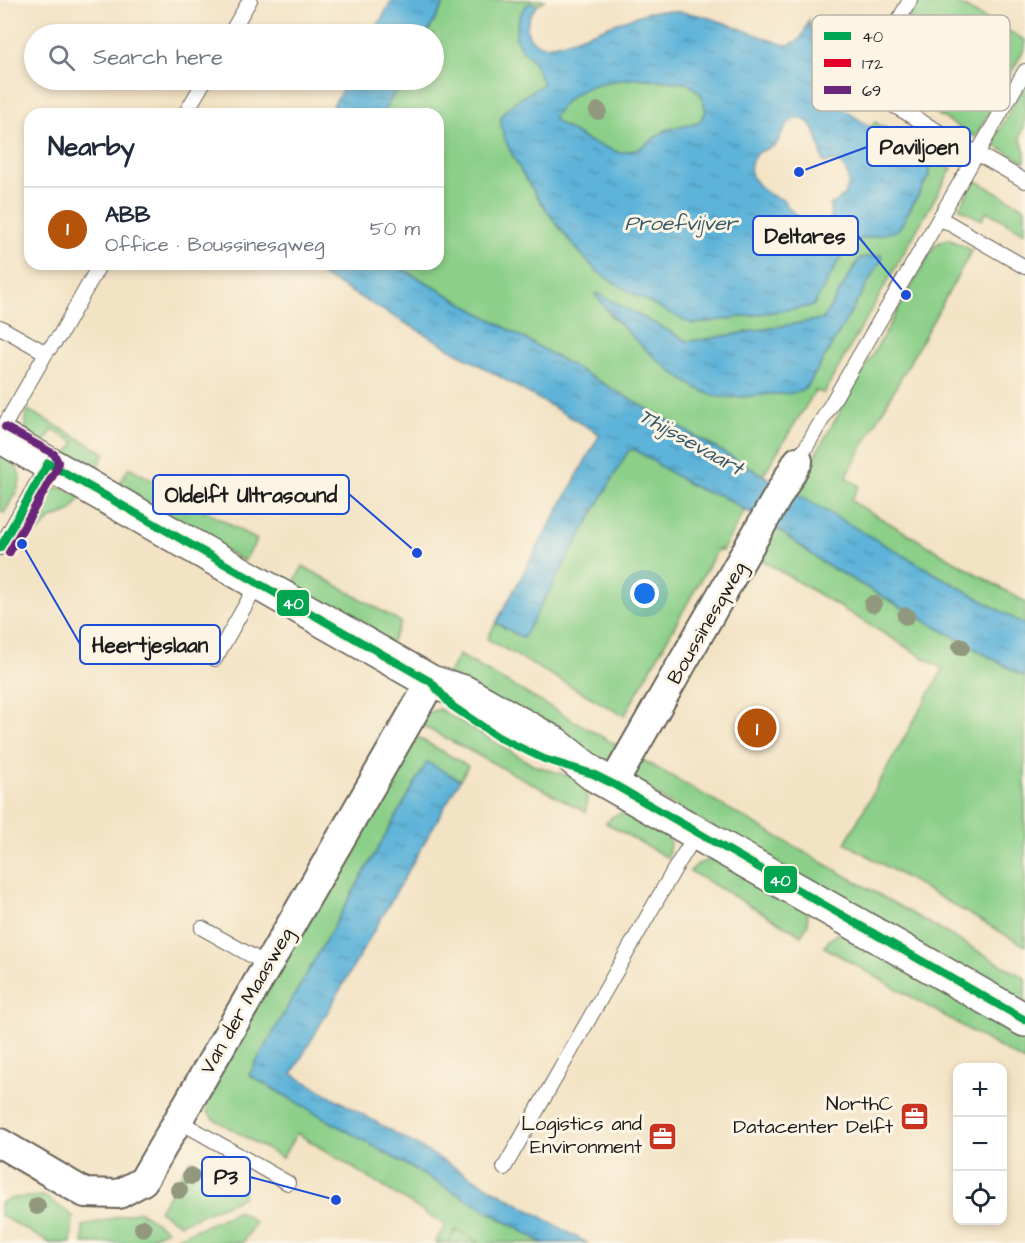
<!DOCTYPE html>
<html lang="en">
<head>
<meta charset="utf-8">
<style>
  body { margin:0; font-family:"Architects Daughter",sans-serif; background:#f6f6f7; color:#1f2937 }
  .controls { position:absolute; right:18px; bottom:18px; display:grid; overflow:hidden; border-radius:12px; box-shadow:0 3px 9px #0003 }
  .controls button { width:54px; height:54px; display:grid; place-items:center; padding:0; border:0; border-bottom:2px solid #e0e1e3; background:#fff; color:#1f2937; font:30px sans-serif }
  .you { position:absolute; left:645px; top:594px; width:21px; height:21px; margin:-15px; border:4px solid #fff; border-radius:50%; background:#1a73e8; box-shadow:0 0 0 9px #1a73e833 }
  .badge { display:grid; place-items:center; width:39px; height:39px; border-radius:50%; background:#b45309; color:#fff; font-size:20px; font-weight:700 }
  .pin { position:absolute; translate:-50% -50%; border:3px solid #fff; box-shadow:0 2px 6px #0006 }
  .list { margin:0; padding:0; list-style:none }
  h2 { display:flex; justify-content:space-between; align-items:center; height:78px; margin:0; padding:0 24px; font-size:26px }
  h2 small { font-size:20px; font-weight:400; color:#747a83 }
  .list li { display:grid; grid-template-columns:39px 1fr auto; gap:18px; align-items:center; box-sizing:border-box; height:84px; padding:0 24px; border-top:2px solid #e0e1e3 }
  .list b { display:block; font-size:22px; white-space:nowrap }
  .list p { margin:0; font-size:20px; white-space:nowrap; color:#747a83 }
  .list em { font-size:20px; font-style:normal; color:#747a83 }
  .icon { flex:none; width:33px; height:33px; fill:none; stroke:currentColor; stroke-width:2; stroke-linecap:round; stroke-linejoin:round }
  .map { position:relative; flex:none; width:1025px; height:1243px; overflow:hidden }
  .search { position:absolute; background:#fff; box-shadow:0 3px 9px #0003; left:24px; top:24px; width:420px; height:66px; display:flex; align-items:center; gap:15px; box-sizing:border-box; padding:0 21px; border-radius:33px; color:#747a83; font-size:22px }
  .panel { position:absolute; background:#fff; box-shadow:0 3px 9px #0003; left:24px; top:108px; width:420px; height:162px; border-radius:18px }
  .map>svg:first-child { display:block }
  .grass { fill:#8bcf89; stroke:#547652; stroke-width:1.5; fill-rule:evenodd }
  .park { fill:url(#park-dots); stroke:#547652; stroke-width:1.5 }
  .water { fill:url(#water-ripples); stroke:#3c687a; stroke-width:1.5; fill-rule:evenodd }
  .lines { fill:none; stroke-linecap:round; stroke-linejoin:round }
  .service-casing { stroke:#676257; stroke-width:16 }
  .minor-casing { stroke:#676257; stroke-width:32 }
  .tertiary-casing { stroke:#676257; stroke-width:36 }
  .service { stroke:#fff; stroke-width:14 }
  .minor { stroke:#fff; stroke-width:28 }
  .tertiary { stroke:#fff; stroke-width:33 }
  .bus-1-casing { stroke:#fcf5e5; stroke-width:12 }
  .bus-2-casing { stroke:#fcf5e5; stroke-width:12 }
  .bus-3-casing { stroke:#fcf5e5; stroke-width:12 }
  .bus-1 { stroke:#00a651; stroke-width:8 }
  .bus-2 { stroke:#e4002b; stroke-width:8 }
  .bus-3 { stroke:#68257a; stroke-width:8 }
  .tree { fill:#92987d }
  .labels { text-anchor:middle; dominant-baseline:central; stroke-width:6; stroke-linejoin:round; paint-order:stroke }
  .street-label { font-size:20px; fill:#1c1c1c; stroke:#fcf5e5 }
  .poi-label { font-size:20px; fill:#1c1c1c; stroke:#fcf5e5; text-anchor:end }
  .water-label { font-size:21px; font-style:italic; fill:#365868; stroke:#fcf5e5 }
  .key { fill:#fcf5e5; stroke:#b9b4a9; stroke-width:1.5 }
  .key-label { font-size:16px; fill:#1c1c1c }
  .leader { fill:none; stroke:#1d4ed8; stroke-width:2 }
  .callout-dot { fill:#1d4ed8; stroke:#fcf5e5; stroke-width:2 }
  .callout { fill:#fcf5e5; stroke:#1d4ed8; stroke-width:2 }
  .callout-label { font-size:21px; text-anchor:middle; font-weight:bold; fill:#1c1c1c }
  .line-badge { stroke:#fcf5e5; stroke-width:2 }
  .badge-label { font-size:16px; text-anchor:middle; font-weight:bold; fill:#fff }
</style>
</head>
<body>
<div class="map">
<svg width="1025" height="1243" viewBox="0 0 1025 1243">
  <defs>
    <pattern id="park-dots" width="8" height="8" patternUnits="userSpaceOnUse" patternTransform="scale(1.5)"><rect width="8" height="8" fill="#8bcf89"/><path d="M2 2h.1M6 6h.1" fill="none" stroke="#77b176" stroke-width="1.8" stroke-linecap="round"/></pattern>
    <pattern id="water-ripples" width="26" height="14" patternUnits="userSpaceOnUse" patternTransform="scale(1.5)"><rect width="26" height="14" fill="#5db3d9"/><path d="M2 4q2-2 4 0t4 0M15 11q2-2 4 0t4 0" fill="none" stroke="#4c91af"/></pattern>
  </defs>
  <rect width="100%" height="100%" fill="#fcf5e5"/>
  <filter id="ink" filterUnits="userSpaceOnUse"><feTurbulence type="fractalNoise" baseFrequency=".0167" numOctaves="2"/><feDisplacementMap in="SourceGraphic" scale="12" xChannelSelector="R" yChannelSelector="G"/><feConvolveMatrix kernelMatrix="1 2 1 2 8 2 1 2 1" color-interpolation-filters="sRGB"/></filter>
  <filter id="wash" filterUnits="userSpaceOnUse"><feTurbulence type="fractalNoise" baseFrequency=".008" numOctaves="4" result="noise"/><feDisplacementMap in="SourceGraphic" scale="24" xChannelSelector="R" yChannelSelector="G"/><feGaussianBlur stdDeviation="1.35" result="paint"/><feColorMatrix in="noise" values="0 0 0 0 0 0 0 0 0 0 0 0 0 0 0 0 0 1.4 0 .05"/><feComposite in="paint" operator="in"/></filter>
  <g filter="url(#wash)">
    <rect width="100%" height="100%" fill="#f3e3c5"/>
    <path class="grass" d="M446 0H545L538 5 530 3 517 31 516 39 532 59 543 84 501 119C507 163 568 245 602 275L694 324 812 306 846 248 851 242 900 227 929 176V170L925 165 870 128 875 122 952 168 824 393 815 391 763 475 394 264H438V114H382L402 80H434V34H427ZM860 258 882 259 806 388 720 397 689 383 642 345 609 314 599 294 687 341 701 340 823 319Z
      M919 0H951L1025 40V48L975 137 875 76Z
      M638 78 687 83 701 94 706 111 699 123 666 130 639 149 620 153 588 141 557 123 553 117C575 83 601 82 638 78Z
      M1025 83V124L1020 137 1025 152V162L992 144Z
      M975 180 1025 208V233L987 211 982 220 959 208Z
      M948 239 972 250 846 477 859 486 851 501 1025 602V625L795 494 810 464 934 247 938 243Z
      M28 410 105 453 94 473 66 457 75 442 52 430 42 446C28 438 22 426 28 410Z
      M634 449C650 458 703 498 718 494L745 510 722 551 718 549 624 716 487 639 496 623 523 637 628 451Z
      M0 450C30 476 22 482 4 513L0 511Z
      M129 467 257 540 244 561 117 489Z
      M58 487 82 496 70 512 51 519 37 533 26 526 49 491Z
      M776 528 825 564 1025 677V946L845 843 943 669 760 559 761 552Z
      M303 566 401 622 391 643 291 588Z
      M459 655 1025 978V1006L447 676Z
      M439 709 533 765 575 778 581 785 587 797 586 812 417 723 427 713Z
      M412 734 468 766 460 780 427 763 249 1075 543 1243H435L445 1225 297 1133 282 1158 212 1118 207 1111 206 1096Z
      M625 812H633L667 834 670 842 668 858 606 823 613 816Z
      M709 860 720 861 807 909 808 924 801 935 690 871 698 864Z
      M844 930 1025 1033V1062L824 947 829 940Z
      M190 1159 244 1189 243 1197 180 1224 159 1211Z
      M44 1196 73 1216 71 1243H50L0 1215V1203L13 1198Z
      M139 1211 167 1230 138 1243H83V1226Z
      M239 1211 255 1222 243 1243H165Z"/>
    <path class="park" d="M456 1230 480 1243H448Z"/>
    <path class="water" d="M392 0H446L427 34H373Z
      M530 3 538 5C526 17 520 38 541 45 557 51 627 16 650 12 685 7 720 21 752 33 763 37 775 43 787 45 803 42 804 32 809 20L820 73 818 92 926 165 929 170V176L900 227 896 231 851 242 846 248 813 306 694 324 685 321C659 307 624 291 601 274 576 255 496 148 501 118 503 107 533 91 543 84 540 77 537 68 533 62 529 55 517 48 516 38 515 27 520 8 530 3ZM638 78 687 83 701 94 706 111 699 123 666 130 639 149 620 153 588 141 558 123 553 118C573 84 603 81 638 78ZM796 118C818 119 818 146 824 163L836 161C856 173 850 198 830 205 835 246 793 220 783 199 766 197 740 175 755 156 760 149 769 149 776 145L787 124Z
      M348 80H402L382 114H328Z
      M881 255 882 259 809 384C800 396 784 393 771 394 756 395 733 399 719 397 680 388 618 326 595 294H599L687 341 701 340 823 319 860 258Z
      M302 264H394L1025 625V677L825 564 776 528 718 494C703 498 650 458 634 449L628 451 523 638 496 623 600 434Z
      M427 762 460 780 292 1074 587 1243H543L249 1075Z"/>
  </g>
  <g filter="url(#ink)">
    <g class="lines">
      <defs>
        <path id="service" d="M910 0 861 87 1025 181
          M230 34 250 0
          M185 114 205 80
          M940 218 1025 267
          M0 327 46 353
          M0 433 46 353 60 335 100 264
          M798 461 1025 71
          M0 548 48 463
          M215 659 258 583
          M202 928 268 965
          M179 1121 288 1183
          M504 1168 674 870 697 833"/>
        <path id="minor" d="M613 784 798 461
          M0 1143 85 1193 119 1194 143 1181 431 682"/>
        <path id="tertiary" d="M0 436 431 682 464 692 554 743 593 774 1025 1020"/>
      </defs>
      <use href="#service" class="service-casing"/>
      <use href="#minor" class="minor-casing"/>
      <use href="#tertiary" class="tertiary-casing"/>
      <use href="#service" class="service"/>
      <use href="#minor" class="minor"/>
      <use href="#tertiary" class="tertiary"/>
      <defs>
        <path id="bus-1" d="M48 463 431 682 452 706 498 737 544 759 593 774 613 784 1025 1020
          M0 548 48 463"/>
        <path id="bus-2" d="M9 553 57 468"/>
        <path id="bus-3" d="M5 427 54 454 58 462 57 468 9 553"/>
      </defs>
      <use href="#bus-1" class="bus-1-casing"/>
      <use href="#bus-2" class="bus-2-casing"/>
      <use href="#bus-3" class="bus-3-casing"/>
      <use href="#bus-1" class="bus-1"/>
      <use href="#bus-2" class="bus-2"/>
      <use href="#bus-3" class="bus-3"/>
    </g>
    <g class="tree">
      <circle cx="598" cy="111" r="9"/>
      <circle cx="873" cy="604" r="9"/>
      <circle cx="906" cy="616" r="9"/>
      <circle cx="961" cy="647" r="9"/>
      <circle cx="191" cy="1176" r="9"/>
      <circle cx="179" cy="1190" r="9"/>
      <circle cx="37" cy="1206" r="9"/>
      <circle cx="143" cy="1228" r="9"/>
    </g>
  </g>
  <defs>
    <symbol id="office-square" viewBox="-11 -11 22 22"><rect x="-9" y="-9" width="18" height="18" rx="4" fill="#c8321e" stroke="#fcf5e5"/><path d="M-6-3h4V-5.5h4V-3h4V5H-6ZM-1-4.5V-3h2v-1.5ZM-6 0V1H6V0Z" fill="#fff"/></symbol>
  </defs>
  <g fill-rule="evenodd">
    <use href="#office-square" x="898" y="1100" width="33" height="33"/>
    <use href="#office-square" x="646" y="1120" width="33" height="33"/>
  </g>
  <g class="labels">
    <g class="street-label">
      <text transform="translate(707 623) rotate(-60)">Boussinesqweg</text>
      <text transform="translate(247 1001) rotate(-60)">Van der Maasweg</text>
    </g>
    <g class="poi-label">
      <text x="893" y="1104">NorthC<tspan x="893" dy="23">Datacenter Delft</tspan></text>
      <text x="642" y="1124">Logistics and<tspan x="642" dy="23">Environment</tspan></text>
    </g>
    <g class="water-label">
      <text x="681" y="223">Proefvijver</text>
      <text transform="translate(691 442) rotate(29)">Thijssevaart</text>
    </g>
  </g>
  <rect x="812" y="15" width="198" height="96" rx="9" class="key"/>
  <rect x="824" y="32" width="27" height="8" fill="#00a651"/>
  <rect x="824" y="59" width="27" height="8" fill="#e4002b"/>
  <rect x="824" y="86" width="27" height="8" fill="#68257a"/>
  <g class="key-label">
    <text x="862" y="42">40</text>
    <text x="862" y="69">172</text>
    <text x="862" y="96">69</text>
  </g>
  <path class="leader" d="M799 172L867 147M906 295L858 236M417 553L349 494M22 544L80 644M336 1200L250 1177"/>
  <g class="callout-dot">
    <circle cx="799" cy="172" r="6"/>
    <circle cx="906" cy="295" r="6"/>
    <circle cx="417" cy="553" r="6"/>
    <circle cx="22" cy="544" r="6"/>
    <circle cx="336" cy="1200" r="6"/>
  </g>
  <g class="callout">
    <rect x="867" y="127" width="103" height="39" rx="6"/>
    <rect x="753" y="216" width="105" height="39" rx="6"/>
    <rect x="153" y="475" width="196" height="39" rx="6"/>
    <rect x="80" y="625" width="140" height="39" rx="6"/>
    <rect x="202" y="1157" width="48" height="39" rx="6"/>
  </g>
  <g class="callout-label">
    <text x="919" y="154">Paviljoen</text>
    <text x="805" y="243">Deltares</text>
    <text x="251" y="502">Oldelft Ultrasound</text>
    <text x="150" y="652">Heertjeslaan</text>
    <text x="226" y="1184">P3</text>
  </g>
  <g class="line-badge">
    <rect x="276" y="589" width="34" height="28" rx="6" fill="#00a651"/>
    <rect x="763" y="865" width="35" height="29" rx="6" fill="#00a651"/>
  </g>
  <g class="badge-label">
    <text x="293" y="609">40</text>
    <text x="780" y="886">40</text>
  </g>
</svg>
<div class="controls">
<button>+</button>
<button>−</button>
<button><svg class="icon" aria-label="locate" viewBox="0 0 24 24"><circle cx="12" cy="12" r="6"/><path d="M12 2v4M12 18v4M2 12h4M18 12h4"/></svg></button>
</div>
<div class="you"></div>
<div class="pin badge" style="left:757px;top:728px">1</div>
<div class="search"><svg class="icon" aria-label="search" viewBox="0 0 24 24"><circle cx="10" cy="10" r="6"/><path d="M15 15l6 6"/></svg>Search here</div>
<section class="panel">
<h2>Nearby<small></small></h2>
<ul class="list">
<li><span class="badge">1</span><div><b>ABB</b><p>Office · Boussinesqweg</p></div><em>50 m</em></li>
</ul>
</section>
</div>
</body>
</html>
